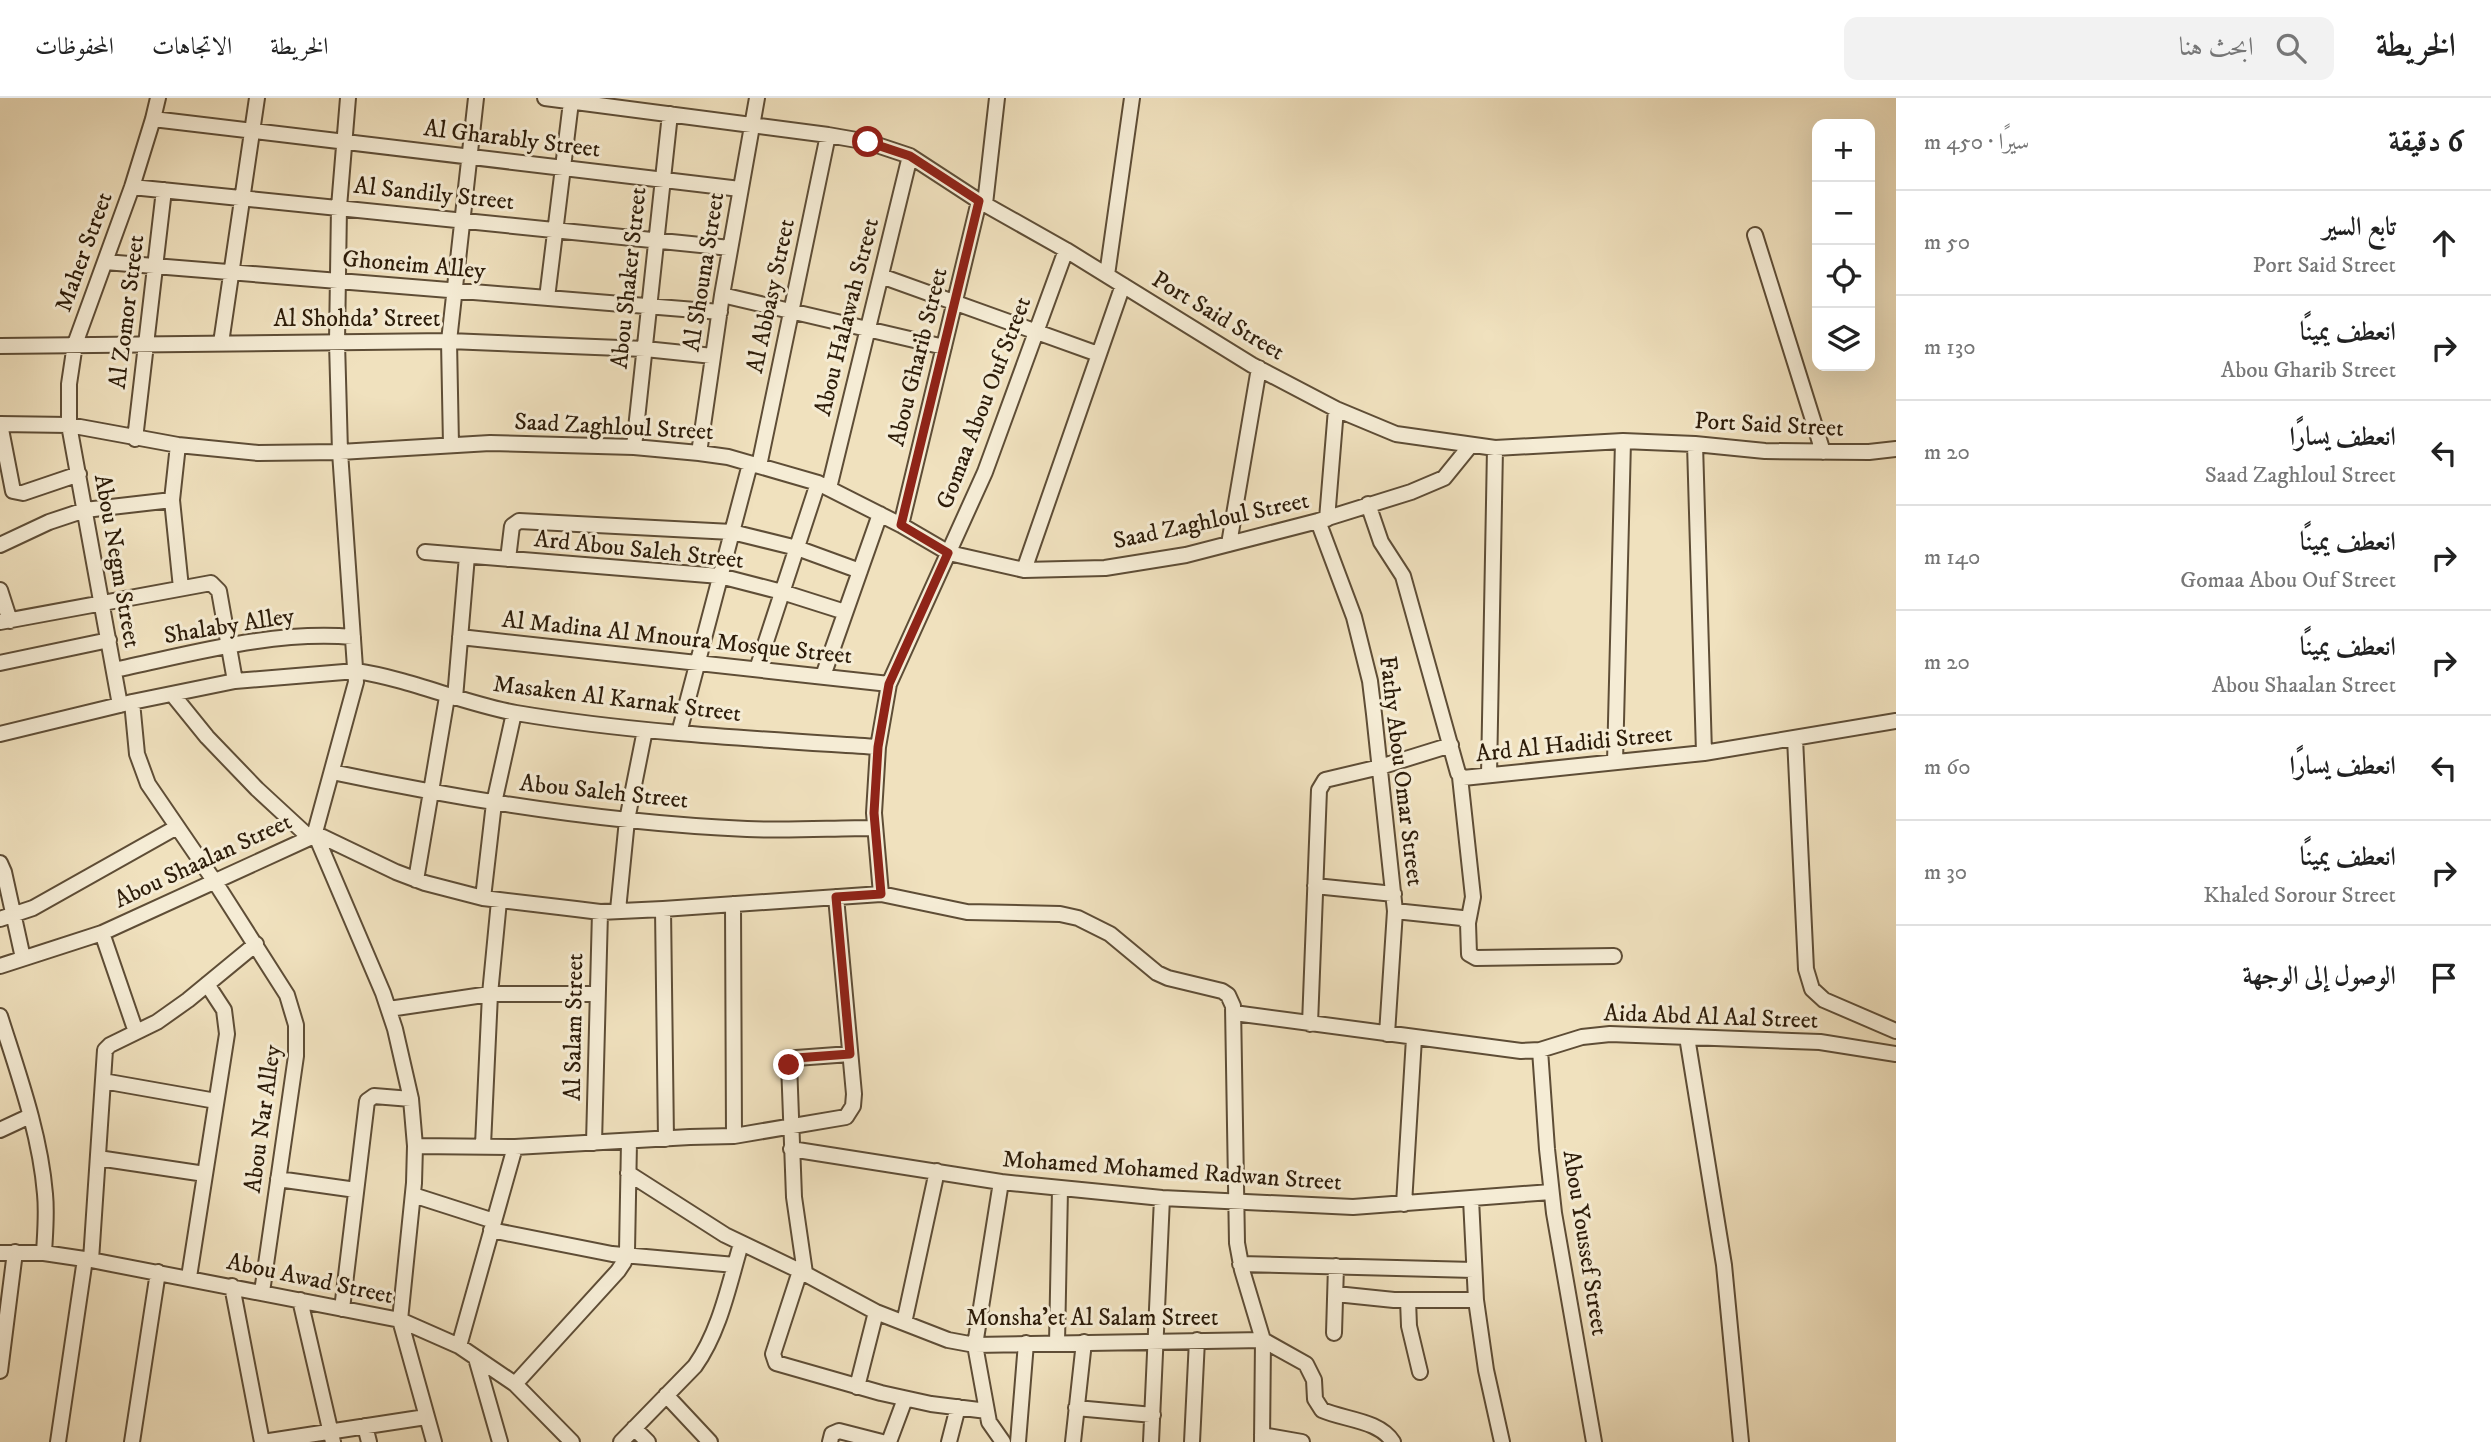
<!DOCTYPE html>
<html lang="ar">
<head>
<meta charset="utf-8">
<style>
  body { margin:0; font-family:"IM FELL DW Pica",Amiri,serif; background:#f2f2f2; color:#222; direction:rtl }
  .controls { position:absolute; right:21px; top:21px; display:grid; overflow:hidden; border-radius:14px; box-shadow:0 7px 28px #0002 }
  .controls button { width:63px; height:63px; display:grid; place-items:center; padding:0; border:0; border-bottom:2px solid #e0e0e0; background:#fff; color:#222; font:35px sans-serif }
  .stop { position:absolute; width:21px; height:21px; margin:-16px; border:5px solid #8f2418; border-radius:50%; background:#fff }
  .stop.end { background:#8f2418; border-color:#fff; box-shadow:0 2px 7px #0008 }
  .list { margin:0; padding:0; list-style:none }
  h2 { display:flex; justify-content:space-between; align-items:center; height:91px; margin:0; padding:0 28px; font-size:30px }
  h2 small { font-size:23px; font-weight:400; color:#767676 }
  .list li { display:grid; grid-template-columns:46px 1fr auto; gap:21px; align-items:center; box-sizing:border-box; height:105px; padding:0 28px; border-top:2px solid #e0e0e0 }
  .list b { display:block; font-size:26px; white-space:nowrap }
  .list p { margin:0; font-size:23px; white-space:nowrap; color:#767676 }
  .list em { font-size:23px; font-style:normal; color:#767676 }
  .icon { flex:none; width:38px; height:38px; fill:none; stroke:currentColor; stroke-width:2; stroke-linecap:round; stroke-linejoin:round }
  .map { position:relative; flex:none; width:1896px; height:1344px; overflow:hidden; direction:ltr }
  header { display:flex; align-items:center; gap:42px; box-sizing:border-box; height:98px; padding:0 35px; background:#fff; border-bottom:2px solid #e0e0e0 }
  header strong { font-size:33px }
  nav { display:flex; gap:38px; margin-inline-start:auto; font-size:24px }
  .search { width:490px; height:63px; background:#f2f2f2; display:flex; align-items:center; gap:18px; box-sizing:border-box; padding:0 24px; border-radius:14px; color:#767676; font-size:26px }
  main { display:flex }
  aside { flex:1; background:#fff }
  .map>svg:first-child { display:block }
  .lines { fill:none; stroke-linecap:round; stroke-linejoin:round }
  .minor-casing { stroke:#5e4d36; stroke-width:18 }
  .minor { stroke:#f5ecd5; stroke-width:14 }
  .route { stroke:#8f2418; stroke-width:9 }
  .labels { text-anchor:middle; dominant-baseline:central; stroke-width:6; stroke-linejoin:round; paint-order:stroke }
  .street-label { font-size:24px; fill:#2d1c09; stroke:#f5ecd5 }
</style>
</head>
<body>
<header>
<strong>الخريطة</strong>
<div class="search"><svg class="icon" aria-label="search" viewBox="0 0 24 24"><circle cx="10" cy="10" r="6"/><path d="M15 15l6 6"/></svg>ابحث هنا</div>
<nav><a>الخريطة</a><a>الاتجاهات</a><a>المحفوظات</a></nav>
</header>
<main>
<aside>
<h2>6 دقيقة<small>سيرًا · 450 m</small></h2>
<ul class="list">
<li><svg class="icon" aria-label="ahead" viewBox="0 0 24 24"><path d="M12 20V5M6 11l6-6 6 6"/></svg><div><b>تابع السير</b><p>Port Said Street</p></div><em>50 m</em></li>
<li><svg class="icon" aria-label="right" viewBox="0 0 24 24"><path d="M7 20v-9h11M14 6l5 5-5 5"/></svg><div><b>انعطف يمينًا</b><p>Abou Gharib Street</p></div><em>130 m</em></li>
<li><svg class="icon" aria-label="left" viewBox="0 0 24 24"><path d="M17 20v-9H6M10 6l-5 5 5 5"/></svg><div><b>انعطف يسارًا</b><p>Saad Zaghloul Street</p></div><em>20 m</em></li>
<li><svg class="icon" aria-label="right" viewBox="0 0 24 24"><path d="M7 20v-9h11M14 6l5 5-5 5"/></svg><div><b>انعطف يمينًا</b><p>Gomaa Abou Ouf Street</p></div><em>140 m</em></li>
<li><svg class="icon" aria-label="right" viewBox="0 0 24 24"><path d="M7 20v-9h11M14 6l5 5-5 5"/></svg><div><b>انعطف يمينًا</b><p>Abou Shaalan Street</p></div><em>20 m</em></li>
<li><svg class="icon" aria-label="left" viewBox="0 0 24 24"><path d="M17 20v-9H6M10 6l-5 5 5 5"/></svg><div><b>انعطف يسارًا</b></div><em>60 m</em></li>
<li><svg class="icon" aria-label="right" viewBox="0 0 24 24"><path d="M7 20v-9h11M14 6l5 5-5 5"/></svg><div><b>انعطف يمينًا</b><p>Khaled Sorour Street</p></div><em>30 m</em></li>
<li><svg class="icon" aria-label="arrive" viewBox="0 0 24 24"><path d="M6 21V4h12l-3 4 3 4H6"/></svg><div><b>الوصول إلى الوجهة</b></div></li>
</ul>
</aside>
<div class="map">
<svg width="1896" height="1344" viewBox="0 0 1896 1344">
  <rect width="100%" height="100%" fill="#f0e1be"/>
  <filter id="stains"><feTurbulence type="fractalNoise" baseFrequency=".00286" numOctaves="4"/><feColorMatrix values="0 0 0 0 .2 0 0 0 0 .09 0 0 0 0 .02 0 0 0 .5 -.17"/></filter>
  <radialGradient id="worn" r=".72"><stop offset=".6" stop-color="#630" stop-opacity="0"/><stop offset="1" stop-color="#630" stop-opacity=".3"/></radialGradient>
  <g class="lines">
    <defs>
      <path id="minor" d="M545 0 828 37 868 44 910 58 979 103 1066 152 1252 267 1336 311 1396 336 1495 350 1623 343 1695 346 1765 353 1869 354 1896 351
        M153 21 740 91
        M132 89 730 150
        M985 106 997 0
        M1755 137 1823 354
        M105 164 720 214
        M1107 177 1132 0
        M881 178 1098 256
        M722 197 944 249
        M547 200 571 4
        M221 245 257 0
        M0 248 449 243 645 251 713 258
        M0 326 69 327 178 347 258 355 340 354 490 345 634 349 699 355 728 359 818 385 901 427 949 455 1024 472 1105 470 1186 457 1318 423 1411 394 1444 380 1470 348
        M0 326 13 393 23 395 79 376
        M135 341 164 92
        M1695 346 1704 655
        M178 347 172 402 181 490
        M451 347 449 243 476 0
        M634 349 670 16
        M699 355 722 197 757 0
        M759 368 828 37
        M829 390 910 58
        M1368 406 1381 444 1403 478 1458 675 1463 680 1704 655 1896 623
        M1327 421 1336 311
        M1318 423 1354 519 1370 583 1374 616 1395 813 1387 936
        M901 427 979 103
        M1229 446 1259 270
        M0 447 49 424 85 412 172 402
        M425 454 720 478 782 494 845 514
        M508 461 512 428 519 423 732 434 797 450 860 473
        M1024 472 1123 187
        M0 492 10 523
        M0 524 211 485 219 493 235 583
        M460 539 889 586
        M0 565 109 542
        M757 571 818 385
        M114 572C191 556 273 532 353 539
        M823 578 880 416
        M173 597 207 639 257 691 309 739
        M455 600 467 458
        M132 604 137 656 148 686 215 784 287 897 296 927V958L262 1194
        M120 607 69 327V286L75 246 132 89 153 21 158 0
        M679 635 750 366
        M0 636 132 604 235 583 356 573C410 581 462 605 516 615 635 635 757 641 878 649
        M1795 640 1806 871 1812 891 1824 902 1896 933
        M1615 664 1623 343
        M332 674C469 703 607 725 747 731 790 733 832 730 875 730
        M1489 677 1495 350
        M1460 679 1473 799 1468 825
        M314 738 356 584 340 354 337 244 339 109 348 0
        M316 738 383 895 395 931 411 1001 415 1048 414 1085 400 1222 434 1344
        M0 765 4 774 23 860
        M416 782 447 599
        M1315 788 1394 796
        M881 796 874 715 878 649 889 586 985 374 1066 152
        M483 800 494 705 514 615
        M733 806 734 1038
        M663 811 666 1041
        M618 812 627 722 645 632
        M1395 813 1462 820 1468 825 1469 856 1476 860 1614 858
        M0 821 33 810 177 729
        M102 835 136 934
        M0 868 102 835 314 738 323 739 396 774 425 785 483 800 576 811 600 814 663 811 881 796 967 814 1060 816 1078 820 1110 836 1157 875 1168 880 1222 893 1228 897 1233 908 1237 1145 1242 1172 1263 1242 1262 1344
        M389 911 490 896H597
        M1234 915 1521 953 1540 952 1582 939 1610 936 1820 944 1896 956
        M0 918C18 975 40 1035 45 1096 47 1116 45 1136 44 1155
        M1310 926 1319 692 1325 682 1380 669 1451 647
        M1687 939 1724 1167 1741 1344
        M1540 952 1547 1051 1554 1115 1594 1344
        M103 983 216 1003
        M0 1032 30 1018
        M594 1045 600 814
        M483 1047 490 896 499 803
        M415 1048 515 1049 690 1039 734 1038 846 1019 853 1008 854 996 836 799
        M791 1051 1001 1084 1162 1100 1353 1109 1551 1094
        M98 1060 205 1076
        M628 1075 725 1137 800 1173 876 1214 948 1242 975 1247 1263 1242 1306 1266 1314 1282 1315 1301 1322 1312C1345 1322 1379 1322 1393 1344
        M278 1081 356 1092
        M1001 1084 975 1247 989 1324 1003 1344
        M413 1097 494 1123
        M1471 1101 1476 1202 1486 1272 1502 1344
        M1404 1106 1414 940
        M491 1132 612 1156 735 1167
        M0 1155H44L91 1162 400 1222 459 1248 515 1286 572 1344
        M91 1162 105 952 110 947 157 924 188 902 256 846
        M1240 1166 1474 1172
        M800 1173 773 1256 776 1265 881 1295 931 1306 987 1313
        M805 1175 794 1099 789 965 796 960 850 956
        M189 1179 227 936 224 912 207 886
        M232 1188 262 1344
        M1336 1196 1394 1202H1476
        M300 1202 333 1344
        M1408 1202 1409 1228 1420 1274
        M342 1211 367 1003 374 998 411 1001
        M904 1225 937 1073
        M1334 1235 1336 1168
        M1057 1245 1060 1091
        M459 1248 515 1049
        M476 1260 500 1344
        M0 1273 15 1154
        M515 1286 618 1173 624 1164 627 1153 629 1044
        M857 1289 876 1214
        M666 1297 710 1344
        M1076 1310 1153 1317
        M365 1328 369 1344
        M634 1330 648 1344
        M1262 1337 1302 1344
        M58 1344 85 1161
        M132 1344 158 1174
        M263 1344 426 1319
        M621 1344 695 1268C720 1233 729 1186 741 1146
        M830 1344 832 1336 839 1333 882 1344
        M889 1344 905 1301
        M949 1344 958 1309
        M1018 1344 1026 1245
        M1073 1344 1084 1244
        M1151 1344 1162 1100
        M1192 1344 1197 1242"/>
    </defs>
    <use href="#minor" class="minor-casing"/>
    <use href="#minor" class="minor"/>
  </g>
  <g class="lines">
    <path class="route" d="M789 967 790 962 796 960 850 956 836 799 881 796 874 715 878 649 889 586 948 455 901 427 979 103 910 58 868 44"/>
  </g>
  <g class="labels">
    <g class="street-label">
      <text transform="translate(512 41) rotate(7)">Al Gharably Street</text>
      <text transform="translate(434 96) rotate(6)">Al Sandily Street</text>
      <text transform="translate(84 154) rotate(-70)">Maher Street</text>
      <text transform="translate(414 167) rotate(5)">Ghoneim Alley</text>
      <text transform="translate(704 174) rotate(-81)">Al Shouna Street</text>
      <text transform="translate(629 180) rotate(-84)">Abou Shaker Street</text>
      <text transform="translate(771 198) rotate(-78)">Al Abbasy Street</text>
      <text transform="translate(127 214) rotate(-83)">Al Zomor Street</text>
      <text transform="translate(1218 218) rotate(31)">Port Said Street</text>
      <text transform="translate(847 219) rotate(-76)">Abou Halawah Street</text>
      <text x="357" y="221">Al Shohda' Street</text>
      <text transform="translate(918 259) rotate(-76)">Abou Gharib Street</text>
      <text transform="translate(984 305) rotate(-69)">Gomaa Abou Ouf Street</text>
      <text transform="translate(1769 327) rotate(3)">Port Said Street</text>
      <text transform="translate(614 329) rotate(3)">Saad Zaghloul Street</text>
      <text transform="translate(1211 423) rotate(-12)">Saad Zaghloul Street</text>
      <text transform="translate(639 452) rotate(6)">Ard Abou Saleh Street</text>
      <text transform="translate(117 463) rotate(80)">Abou Negm Street</text>
      <text transform="translate(229 528) rotate(-9)">Shalaby Alley</text>
      <text transform="translate(677 540) rotate(6)">Al Madina Al Mnoura Mosque Street</text>
      <text transform="translate(617 601) rotate(7)">Masaken Al Karnak Street</text>
      <text transform="translate(1574 646) rotate(-6)">Ard Al Hadidi Street</text>
      <text transform="translate(1401 673) rotate(83)">Fathy Abou Omar Street</text>
      <text transform="translate(604 694) rotate(6)">Abou Saleh Street</text>
      <text transform="translate(203 763) rotate(-25)">Abou Shaalan Street</text>
      <text transform="translate(1711 919) rotate(2)">Aida Abd Al Aal Street</text>
      <text transform="translate(574 929) rotate(-89)">Al Salam Street</text>
      <text transform="translate(263 1021) rotate(-82)">Abou Nar Alley</text>
      <text transform="translate(1172 1073) rotate(4)">Mohamed Mohamed Radwan Street</text>
      <text transform="translate(1585 1145) rotate(81)">Abou Youssef Street</text>
      <text transform="translate(310 1181) rotate(12)">Abou Awad Street</text>
      <text x="1092" y="1220">Monsha'et Al Salam Street</text>
    </g>
  </g>
  <rect width="100%" height="100%" filter="url(#stains)"/>
  <rect width="100%" height="100%" fill="url(#worn)"/>
</svg>
<div class="controls">
<button>+</button>
<button>−</button>
<button><svg class="icon" aria-label="locate" viewBox="0 0 24 24"><circle cx="12" cy="12" r="6"/><path d="M12 2v4M12 18v4M2 12h4M18 12h4"/></svg></button>
<button><svg class="icon" aria-label="layers" viewBox="0 0 24 24"><path d="M12 4l9 5-9 5-9-5zM3 14l9 5 9-5"/></svg></button>
</div>
<div class="stop" style="left:868px;top:44px"></div>
<div class="stop end" style="left:789px;top:967px"></div>
</div>
</main>
</body>
</html>
